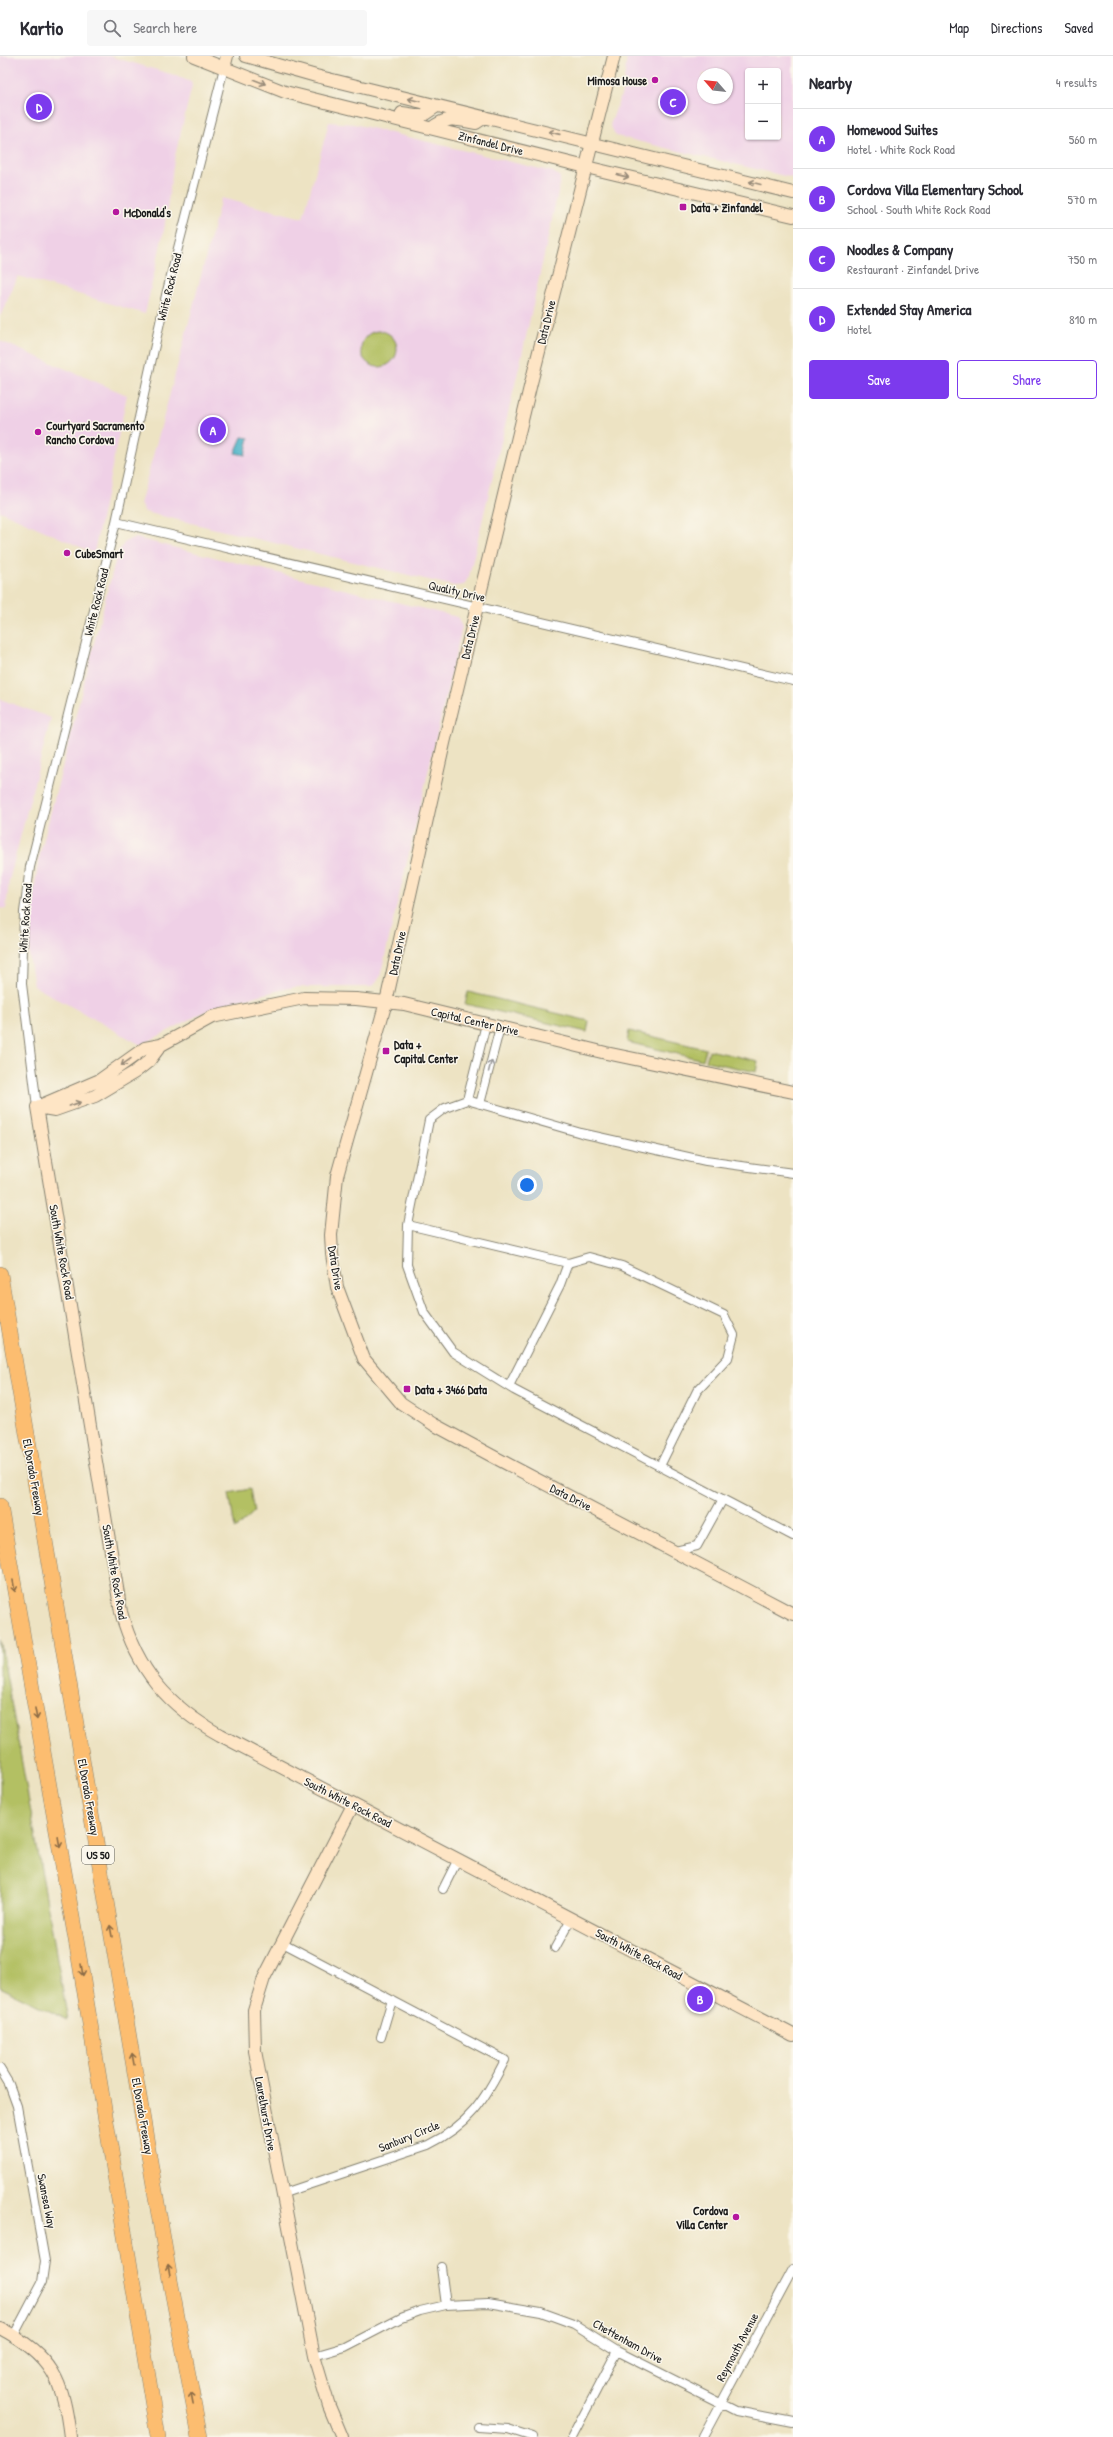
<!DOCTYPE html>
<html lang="en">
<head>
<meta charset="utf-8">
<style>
  body { margin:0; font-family:"Patrick Hand",sans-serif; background:#f7f7f7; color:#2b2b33 }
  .controls { position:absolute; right:12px; top:12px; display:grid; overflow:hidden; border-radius:4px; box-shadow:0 1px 3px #0004 }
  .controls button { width:36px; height:36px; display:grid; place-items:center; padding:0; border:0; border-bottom:1px solid #e1e1e2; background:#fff; color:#2b2b33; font:20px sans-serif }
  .compass { position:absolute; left:697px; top:12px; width:36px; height:36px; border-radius:50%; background:#fff; box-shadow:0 1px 3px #0004; rotate:298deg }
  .you { position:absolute; left:527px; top:1129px; width:14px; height:14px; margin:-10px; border:3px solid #fff; border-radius:50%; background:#1a73e8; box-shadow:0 0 0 6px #1a73e833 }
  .badge { display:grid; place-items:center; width:26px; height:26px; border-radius:50%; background:#7c3aed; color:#fff; font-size:13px; font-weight:700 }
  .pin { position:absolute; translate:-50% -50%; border:2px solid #fff; box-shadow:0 1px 4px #0006 }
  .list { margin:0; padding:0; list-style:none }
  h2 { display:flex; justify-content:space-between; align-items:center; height:52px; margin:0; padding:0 16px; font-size:17px }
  h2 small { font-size:13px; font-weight:400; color:#7c7c81 }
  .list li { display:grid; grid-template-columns:26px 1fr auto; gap:12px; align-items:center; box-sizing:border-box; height:60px; padding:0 16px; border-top:1px solid #e1e1e2 }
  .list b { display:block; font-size:15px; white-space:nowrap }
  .list p { margin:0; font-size:13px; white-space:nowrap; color:#7c7c81 }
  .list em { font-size:13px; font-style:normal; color:#7c7c81 }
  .actions { display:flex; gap:8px; padding:12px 16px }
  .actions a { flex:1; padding:9px 0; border:1px solid #7c3aed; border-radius:4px; text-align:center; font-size:14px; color:#7c3aed }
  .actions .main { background:#7c3aed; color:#fff }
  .icon { flex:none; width:22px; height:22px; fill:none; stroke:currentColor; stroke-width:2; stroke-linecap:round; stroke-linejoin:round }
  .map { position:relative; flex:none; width:793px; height:2381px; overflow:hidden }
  header { display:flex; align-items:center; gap:24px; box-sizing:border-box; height:56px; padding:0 20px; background:#fff; border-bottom:1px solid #e1e1e2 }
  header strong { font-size:19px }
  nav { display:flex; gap:22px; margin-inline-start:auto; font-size:14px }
  .search { width:280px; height:36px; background:#f7f7f7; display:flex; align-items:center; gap:10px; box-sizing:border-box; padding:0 14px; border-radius:4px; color:#7c7c81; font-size:15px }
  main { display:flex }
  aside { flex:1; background:#fff }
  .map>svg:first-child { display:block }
  .built { fill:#efd0e6; fill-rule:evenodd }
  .green { fill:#b3c063; stroke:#686e40 }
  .water { fill:#48b2c7; stroke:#326772 }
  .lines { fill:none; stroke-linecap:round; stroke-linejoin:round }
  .street-casing { stroke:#848070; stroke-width:10 }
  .secondary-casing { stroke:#848070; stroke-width:14 }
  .highway-casing { stroke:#848070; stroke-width:16 }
  .street { stroke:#fff; stroke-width:8 }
  .secondary { stroke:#fee5c5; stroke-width:12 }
  .highway { stroke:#fcbd6f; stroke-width:15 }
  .oneway { stroke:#988b79 }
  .oneway2 { stroke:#999 }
  .oneway3 { stroke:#8c6c46 }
  .poi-dot { fill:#b5179e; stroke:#fbf7ec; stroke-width:1.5 }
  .labels { text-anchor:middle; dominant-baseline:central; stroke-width:3; stroke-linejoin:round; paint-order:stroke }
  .shield { fill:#fbf7ec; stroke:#5f5e5a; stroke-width:1 }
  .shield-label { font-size:11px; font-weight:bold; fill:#1c1c1c }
  .poi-label { font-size:12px; font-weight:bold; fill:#1c1c1c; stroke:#fbf7ec; text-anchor:start }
  .street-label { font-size:12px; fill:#1c1c1c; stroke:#fbf7ec }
</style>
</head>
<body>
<header>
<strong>Kartio</strong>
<div class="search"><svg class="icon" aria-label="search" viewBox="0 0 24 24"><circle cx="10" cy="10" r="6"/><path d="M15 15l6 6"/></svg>Search here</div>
<nav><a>Map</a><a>Directions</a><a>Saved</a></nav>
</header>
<main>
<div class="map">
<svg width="793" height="2381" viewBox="0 0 793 2381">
  <rect width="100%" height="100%" fill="#fbf7ec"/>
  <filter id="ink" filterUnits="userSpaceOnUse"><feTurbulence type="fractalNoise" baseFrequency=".025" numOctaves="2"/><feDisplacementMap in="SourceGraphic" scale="8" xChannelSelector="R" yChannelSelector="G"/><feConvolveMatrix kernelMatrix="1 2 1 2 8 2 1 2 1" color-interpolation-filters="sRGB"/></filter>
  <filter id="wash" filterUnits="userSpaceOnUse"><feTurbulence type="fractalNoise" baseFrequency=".012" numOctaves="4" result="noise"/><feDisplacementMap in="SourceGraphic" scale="16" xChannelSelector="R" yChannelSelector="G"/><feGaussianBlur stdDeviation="0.9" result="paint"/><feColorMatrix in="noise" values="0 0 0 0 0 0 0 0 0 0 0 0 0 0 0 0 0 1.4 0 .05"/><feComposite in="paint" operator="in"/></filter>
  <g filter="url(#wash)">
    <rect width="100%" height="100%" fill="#ede3c3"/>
    <path class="built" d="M0 0H109L174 19 191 26 192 30 174 104 164 174 145 258 18 220 0 261Z
      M627 0H793V122L616 80 610 69 623 34ZM748 15H778V81H748ZM703 18H727V42H703Z
      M329 66 354 68 553 116 560 121V127L521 303 469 520 464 529 454 530 145 456 140 448 183 289 221 142 303 162Z
      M0 285 127 339 94 497 0 455Z
      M136 482 457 561 462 571 380 921 376 927 370 931H294L239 944 212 952 141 989 34 930 29 899 30 860 39 802 117 498 124 487 130 483Z
      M0 643 51 662 9 825 6 853 0 852Z"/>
    <path class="green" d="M361 293a18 18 0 1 1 36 0a18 18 0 1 1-36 0Z
      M468 936 589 965 587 976 465 948Z
      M629 975 706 993 703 1004 627 986Z
      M709 994 758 1005 756 1016 706 1005Z
      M250 1433 254 1456 235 1473 229 1437Z
      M0 1584 68 1964 0 1931Z"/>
    <path class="water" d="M242 381 249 382 245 399 235 397Z"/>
  </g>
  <g filter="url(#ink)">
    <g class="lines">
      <defs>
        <path id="street" d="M116 466 793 625
          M467 1044 486 968
          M480 1048 500 971
          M37 1051 22 928 24 856 30 811 116 466 166 239 224 12
          M793 1117 706 1105 581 1077 467 1044 445 1052 429 1064 408 1169 407 1209 424 1256 453 1296 514 1334 793 1480
          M408 1169 568 1207 560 1229 509 1330
          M568 1207 589 1201 622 1210 724 1259 734 1279 728 1302 697 1335 660 1410
          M675 1495 697 1490 723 1443
          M443 1833 458 1803
          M555 1892 571 1863
          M381 1981 392 1944
          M0 2013 9 2028 17 2050 45 2205 42 2226 14 2279
          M281 2138 428 2089C469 2069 485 2044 505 2004L283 1887
          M441 2211 446 2249
          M314 2300 345 2291 401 2262 420 2255 446 2249 488 2247 541 2256 574 2268 617 2295 736 2355 793 2366
          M478 2371 508 2373 533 2381
          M572 2381 617 2295
          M703 2381 793 2213"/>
        <path id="secondary" d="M194 0 285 36 586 111 793 160
          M246 0 316 20 793 137
          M614 0 531 327 444 687 386 946 337 1120 331 1179 332 1198 337 1231 364 1303 401 1347 433 1368 496 1402 793 1558
          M224 12 227 0
          M402 57 422 60 437 50
          M432 72C448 59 457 64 476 67L485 61
          M37 1051 121 1556C137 1614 168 1650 220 1679L793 1979
          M37 1051 100 1024 145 992 161 989 212 961 304 942 356 943 404 948 606 997 793 1036
          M37 1051 55 1054 95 1040 135 1016 149 1005 161 989
          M0 2272C53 2300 63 2324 70 2381
          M342 2381 329 2350 314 2300 255 1995 254 1954 264 1922 353 1749"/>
        <path id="highway" d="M0 1218 170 2224 200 2381
          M0 1450 79 1901 158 2381"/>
      </defs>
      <use href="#street" class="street-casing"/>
      <use href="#secondary" class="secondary-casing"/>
      <use href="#highway" class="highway-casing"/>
      <use href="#street" class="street"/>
      <use href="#secondary" class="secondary"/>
      <use href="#highway" class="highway"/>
    </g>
    <defs><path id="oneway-shaft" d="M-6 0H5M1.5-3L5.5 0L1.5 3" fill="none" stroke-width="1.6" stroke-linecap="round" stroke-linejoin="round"/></defs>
    <g class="oneway">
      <use href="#oneway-shaft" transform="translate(260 26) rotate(21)"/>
      <use href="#oneway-shaft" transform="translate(414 44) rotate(-166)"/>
      <use href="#oneway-shaft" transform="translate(554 77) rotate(-167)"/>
      <use href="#oneway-shaft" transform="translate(623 120) rotate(13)"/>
      <use href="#oneway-shaft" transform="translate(755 127) rotate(-166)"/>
      <use href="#oneway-shaft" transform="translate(126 1006) rotate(145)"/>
      <use href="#oneway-shaft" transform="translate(75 1048) rotate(-19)"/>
    </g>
    <use class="oneway2" href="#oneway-shaft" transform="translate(490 1010) rotate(-76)"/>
    <g class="oneway3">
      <use href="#oneway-shaft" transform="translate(14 1530) rotate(80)"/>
      <use href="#oneway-shaft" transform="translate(36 1658) rotate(80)"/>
      <use href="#oneway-shaft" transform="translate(59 1786) rotate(80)"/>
      <use href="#oneway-shaft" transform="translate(111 1875) rotate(-100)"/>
      <use href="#oneway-shaft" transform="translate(82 1914) rotate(81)"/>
      <use href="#oneway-shaft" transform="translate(133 2003) rotate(-100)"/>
      <use href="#oneway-shaft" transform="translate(169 2214) rotate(-100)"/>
      <use href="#oneway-shaft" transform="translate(192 2342) rotate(-101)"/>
    </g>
  </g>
  <g class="poi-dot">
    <circle cx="655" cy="24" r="4"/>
    <rect x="679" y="147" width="8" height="8" rx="2"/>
    <circle cx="116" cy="156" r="4"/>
    <circle cx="38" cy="376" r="4"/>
    <circle cx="67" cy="497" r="4"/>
    <rect x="382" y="991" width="8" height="8" rx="2"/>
    <rect x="403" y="1329" width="8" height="8" rx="2"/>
    <circle cx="736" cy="2161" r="4"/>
  </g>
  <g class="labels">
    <rect class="shield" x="82" y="1790" width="32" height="18" rx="3"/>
    <g class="shield-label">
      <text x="98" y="1799">US 50</text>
    </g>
    <g class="poi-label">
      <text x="647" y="24" text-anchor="end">Mimosa House</text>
      <text x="691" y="151">Data + Zinfandel</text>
      <text x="124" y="156">McDonald's</text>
      <text x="46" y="369">Courtyard Sacramento<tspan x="46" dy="14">Rancho Cordova</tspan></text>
      <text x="75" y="497">CubeSmart</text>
      <text x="394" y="988">Data +<tspan x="394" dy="14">Capital Center</tspan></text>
      <text x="415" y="1333">Data + 3466 Data</text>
      <text x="728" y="2154" text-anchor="end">Cordova<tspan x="728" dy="14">Villa Center</tspan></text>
    </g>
    <g class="street-label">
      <text transform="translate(491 87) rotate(14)">Zinfandel Drive</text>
      <text transform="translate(169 231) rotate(-76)">White Rock Road</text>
      <text transform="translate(546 266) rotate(-76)">Data Drive</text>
      <text transform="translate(457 535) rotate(13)">Quality Drive</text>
      <text transform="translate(96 546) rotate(-76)">White Rock Road</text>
      <text transform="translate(470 581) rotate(-76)">Data Drive</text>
      <text transform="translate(25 862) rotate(-86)">White Rock Road</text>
      <text transform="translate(397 897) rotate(-78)">Data Drive</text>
      <text transform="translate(475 965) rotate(13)">Capital Center Drive</text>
      <text transform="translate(62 1196) rotate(80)">South White Rock Road</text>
      <text transform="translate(336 1212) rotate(81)">Data Drive</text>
      <text transform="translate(34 1421) rotate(80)">El Dorado Freeway</text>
      <text transform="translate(571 1441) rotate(27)">Data Drive</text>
      <text transform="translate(115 1516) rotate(80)">South White Rock Road</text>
      <text transform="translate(89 1741) rotate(80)">El Dorado Freeway</text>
      <text transform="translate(348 1746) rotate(27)">South White Rock Road</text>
      <text transform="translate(639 1898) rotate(28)">South White Rock Road</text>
      <text transform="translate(266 2058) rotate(80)">Laurelhurst Drive</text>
      <text transform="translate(143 2060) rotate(80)">El Dorado Freeway</text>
      <text transform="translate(409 2080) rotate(-22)">Sanbury Circle</text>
      <text transform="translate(47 2145) rotate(79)">Swansea Way</text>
      <text transform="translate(628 2285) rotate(29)">Chettenham Drive</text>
      <text transform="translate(737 2291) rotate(-62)">Reymouth Avenue</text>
    </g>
  </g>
</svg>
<div class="controls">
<button>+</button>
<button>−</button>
</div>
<svg class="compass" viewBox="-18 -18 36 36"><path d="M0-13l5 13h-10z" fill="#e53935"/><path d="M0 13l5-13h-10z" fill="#7c7c81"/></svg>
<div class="you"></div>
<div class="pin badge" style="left:213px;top:374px">A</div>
<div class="pin badge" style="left:700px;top:1943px">B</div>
<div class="pin badge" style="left:673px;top:46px">C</div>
<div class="pin badge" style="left:39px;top:51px">D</div>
</div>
<aside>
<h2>Nearby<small>4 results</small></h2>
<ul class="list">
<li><span class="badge">A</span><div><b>Homewood Suites</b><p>Hotel · White Rock Road</p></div><em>560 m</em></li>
<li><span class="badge">B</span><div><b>Cordova Villa Elementary School</b><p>School · South White Rock Road</p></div><em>570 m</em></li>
<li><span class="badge">C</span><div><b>Noodles &amp; Company</b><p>Restaurant · Zinfandel Drive</p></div><em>750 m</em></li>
<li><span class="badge">D</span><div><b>Extended Stay America</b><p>Hotel</p></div><em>810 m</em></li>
</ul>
<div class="actions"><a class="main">Save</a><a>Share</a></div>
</aside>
</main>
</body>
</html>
